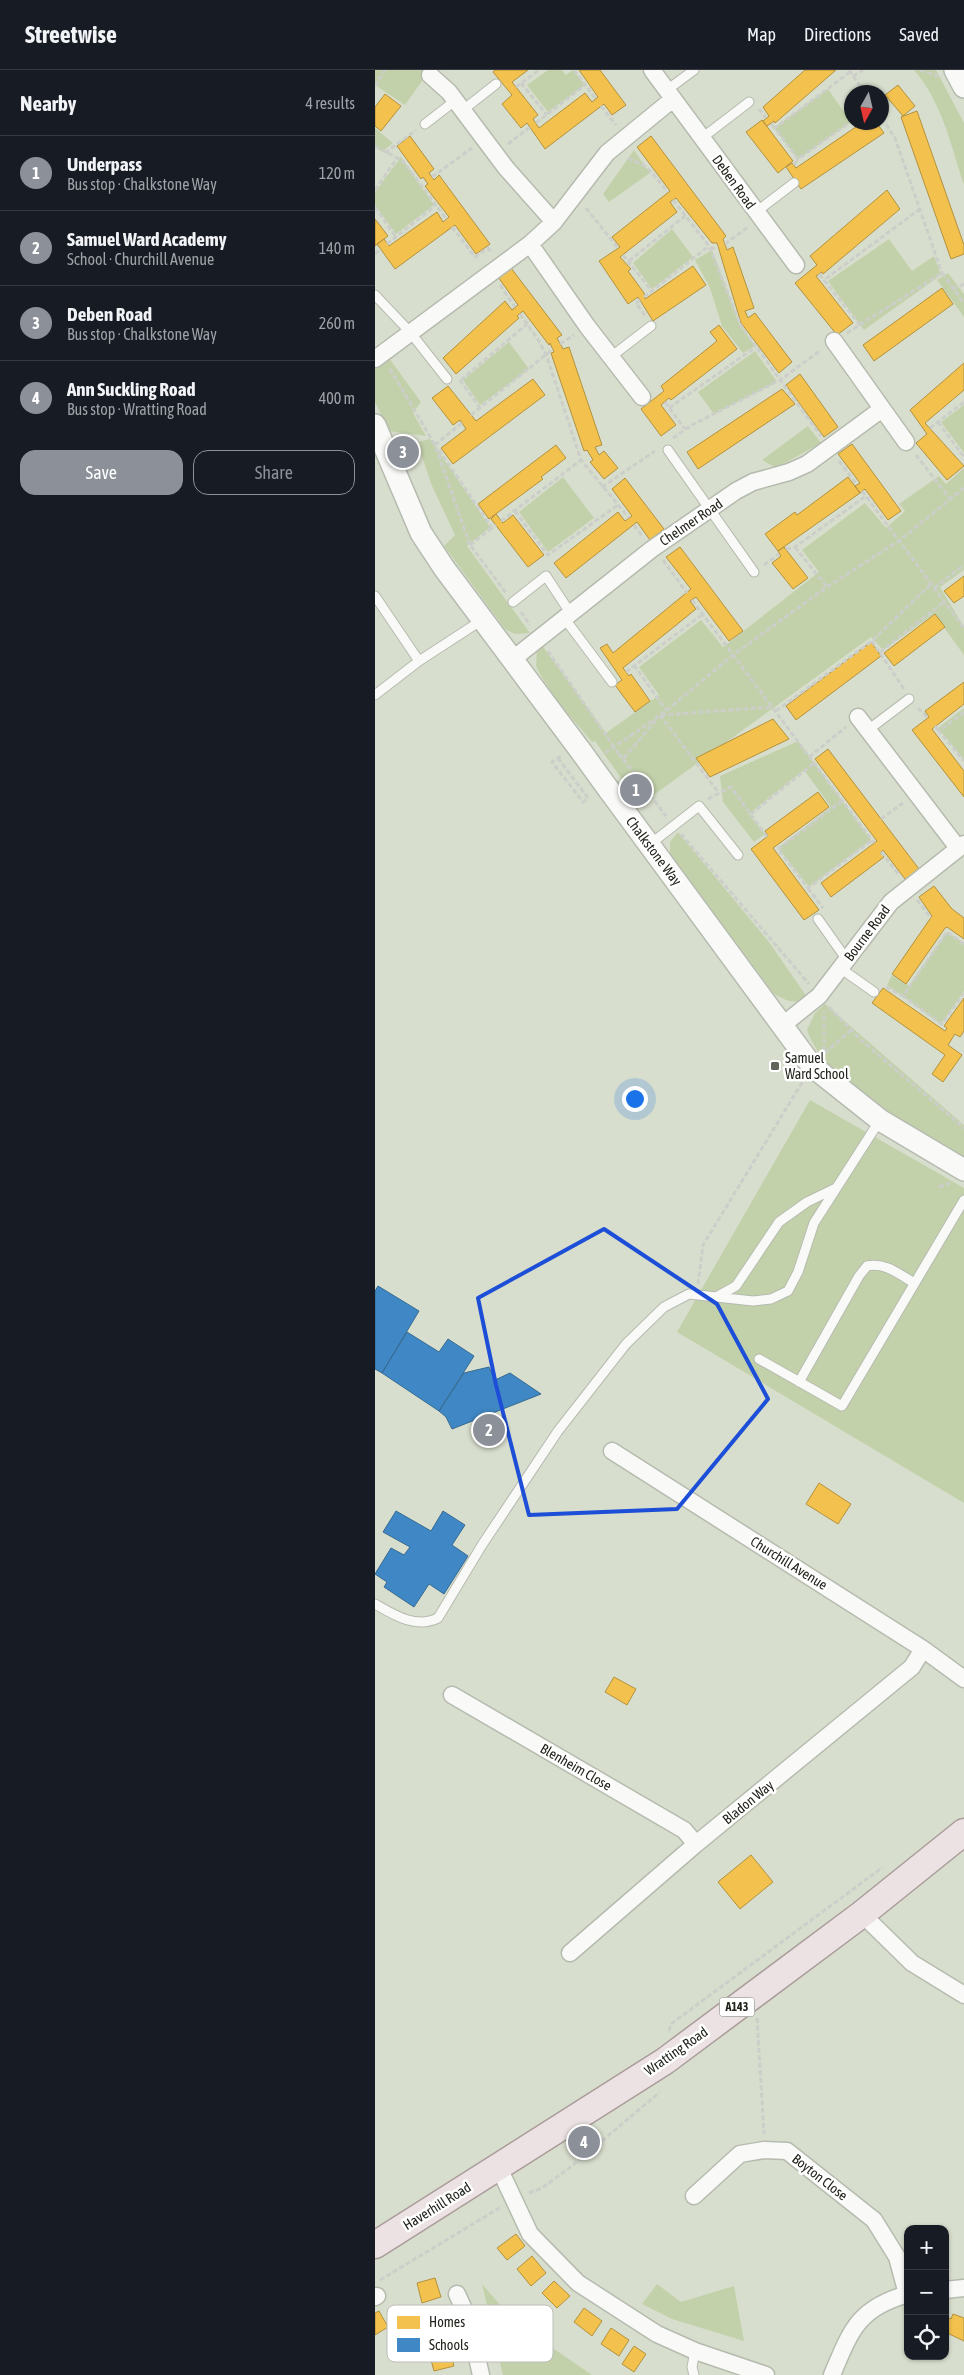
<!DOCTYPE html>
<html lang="en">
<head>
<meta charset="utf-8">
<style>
  body { margin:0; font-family:"Asap Condensed",sans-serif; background:#20242c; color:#f1f3f6 }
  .controls { position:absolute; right:15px; bottom:15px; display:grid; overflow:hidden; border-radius:10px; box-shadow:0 1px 4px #0004 }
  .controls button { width:45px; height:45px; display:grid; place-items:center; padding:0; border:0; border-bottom:1px solid #363941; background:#171b24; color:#f1f3f6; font:25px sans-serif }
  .compass { position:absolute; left:469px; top:15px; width:45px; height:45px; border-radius:50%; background:#171b24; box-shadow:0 1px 4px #0004; rotate:188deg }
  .you { position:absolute; left:259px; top:1028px; width:18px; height:18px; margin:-12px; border:4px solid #fff; border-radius:50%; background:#1a73e8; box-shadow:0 0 0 8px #1a73e833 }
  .badge { display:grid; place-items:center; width:32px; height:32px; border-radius:50%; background:#8c9099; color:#fff; font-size:16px; font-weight:700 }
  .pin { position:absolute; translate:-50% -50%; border:2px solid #fff; box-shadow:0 1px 5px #0006 }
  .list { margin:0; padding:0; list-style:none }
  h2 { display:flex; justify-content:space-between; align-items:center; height:65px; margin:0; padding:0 20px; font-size:21px }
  h2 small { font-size:16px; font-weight:400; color:#9ea1a6 }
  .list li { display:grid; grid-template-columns:32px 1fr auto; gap:15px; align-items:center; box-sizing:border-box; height:75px; padding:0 20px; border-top:1px solid #363941 }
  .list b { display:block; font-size:19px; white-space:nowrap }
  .list p { margin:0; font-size:16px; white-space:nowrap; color:#9ea1a6 }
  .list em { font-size:16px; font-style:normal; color:#9ea1a6 }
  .actions { display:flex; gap:10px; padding:15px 20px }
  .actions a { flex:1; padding:11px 0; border:1px solid #8c9099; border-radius:15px; text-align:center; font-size:18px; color:#8c9099 }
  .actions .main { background:#8c9099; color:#fff }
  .icon { flex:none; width:28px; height:28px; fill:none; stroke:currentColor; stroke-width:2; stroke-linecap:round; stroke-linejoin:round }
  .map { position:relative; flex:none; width:589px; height:2305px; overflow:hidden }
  header { display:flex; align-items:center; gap:30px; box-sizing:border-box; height:70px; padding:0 25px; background:#171b24; border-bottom:1px solid #363941 }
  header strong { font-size:24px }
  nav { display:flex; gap:28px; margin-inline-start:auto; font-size:18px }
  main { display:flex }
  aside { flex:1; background:#171b24 }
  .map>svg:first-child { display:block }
  .green { fill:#c3d1ab }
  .homes { fill:#f2c14e; stroke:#b3923e }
  .schools { fill:#3f88c5; stroke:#366a92 }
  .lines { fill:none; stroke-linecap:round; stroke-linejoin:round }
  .service-casing { stroke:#b6bbaf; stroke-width:11 }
  .minor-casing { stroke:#b6bbaf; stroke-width:19 }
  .tertiary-casing { stroke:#b6bbaf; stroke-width:24 }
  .primary-casing { stroke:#aa9c9a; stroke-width:29 }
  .path { stroke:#cccec9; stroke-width:3; stroke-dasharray:5 2.5; stroke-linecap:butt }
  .service { stroke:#f9faf8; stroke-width:9 }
  .minor { stroke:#f9faf8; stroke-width:16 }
  .tertiary { stroke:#f9faf8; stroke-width:21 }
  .primary { stroke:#ece2e3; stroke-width:26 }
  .tertiary-bridge-casing { stroke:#b6bbaf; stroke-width:24; stroke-linecap:butt }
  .path-bridge { stroke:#cccec9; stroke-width:3; stroke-dasharray:5 2.5; stroke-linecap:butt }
  .tertiary-bridge { stroke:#f9faf8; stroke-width:21 }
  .marked { fill:none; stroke:#1d4ed8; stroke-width:4; stroke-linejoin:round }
  .poi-dot { fill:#606559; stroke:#fff; stroke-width:2 }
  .labels { text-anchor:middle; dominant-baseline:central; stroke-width:5; stroke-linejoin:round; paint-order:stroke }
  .shield { fill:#fff; stroke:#63665f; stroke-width:1 }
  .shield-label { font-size:12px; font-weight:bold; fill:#20241a }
  .street-label { font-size:14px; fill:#20241a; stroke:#fff }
  .poi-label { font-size:14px; fill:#20241a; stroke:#fff; text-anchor:start }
  .key { fill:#fff; stroke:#bcbdba; stroke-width:1 }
  .key-label { font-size:14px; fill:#20241a }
</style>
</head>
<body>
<header>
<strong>Streetwise</strong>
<nav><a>Map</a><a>Directions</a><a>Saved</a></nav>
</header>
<main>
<aside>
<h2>Nearby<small>4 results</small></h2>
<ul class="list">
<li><span class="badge">1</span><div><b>Underpass</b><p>Bus stop · Chalkstone Way</p></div><em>120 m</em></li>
<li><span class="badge">2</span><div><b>Samuel Ward Academy</b><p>School · Churchill Avenue</p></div><em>140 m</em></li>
<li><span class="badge">3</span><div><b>Deben Road</b><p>Bus stop · Chalkstone Way</p></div><em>260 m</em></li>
<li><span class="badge">4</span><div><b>Ann Suckling Road</b><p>Bus stop · Wratting Road</p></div><em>400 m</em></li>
</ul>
<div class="actions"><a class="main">Save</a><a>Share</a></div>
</aside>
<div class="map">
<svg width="589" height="2305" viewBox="0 0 589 2305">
  <rect width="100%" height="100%" fill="#d8decd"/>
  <path class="green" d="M0 0H47L52 4 30 35 0 15Z
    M173 0H187L191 5 198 0 210 15 173 42 152 15Z
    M539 0H561L589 53V115C576 76 567 32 539 0Z
    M453 19 476 52 423 89 399 58Z
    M0 58 18 73 7 82 0 77Z
    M259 80 275 103 234 132 228 124Z
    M26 87 59 135 21 164 0 135V122Z
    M297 159 318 187 277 219 258 193Z
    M514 169 537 201 559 186 566 205 489 260 453 211Z
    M337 180 364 253 380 276 368 283 347 256 335 218 320 190Z
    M573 203 589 224V247L562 210Z
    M134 272 154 299 105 335 88 310Z
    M380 281 402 312 339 344 323 322Z
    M14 288 46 332 38 343 51 366 14 361 0 332V295Z
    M589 335V383L566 352Z
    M433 356 446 373 401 398 387 390Z
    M55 369 115 457 92 476 155 563 140 564 130 559 69 476 80 465 57 416 42 372Z
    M589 398V500L565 517 589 557V585L559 544 508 580 496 567 265 735 220 671 217 672 184 633 166 606 161 596 162 579 166 574 231 663 284 625 264 597 326 550 348 577 444 502 427 480 490 433 511 458 530 441 524 434 564 406 571 414Z
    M188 407 219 448 173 482 144 442Z
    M589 638V690L563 658Z
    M423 671 496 770 434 817 403 778 456 737 429 700 374 744 390 764 379 772 348 732 345 706Z
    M303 762 394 872 432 927C419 936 411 930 399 924L295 784V772Z
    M572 862 589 873V921L566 954 512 915 517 905 534 916Z
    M450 934 589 1055V1090C538 1059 452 1018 432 960L440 943Z
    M435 1030 589 1118V1433L302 1262Z
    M107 2214 140 2252 217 2305H128Z
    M282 2214 306 2232 359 2216 369 2271 297 2249 267 2234Z"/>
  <path class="homes" d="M120 0H153L137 12 163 45 158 49 164 58 210 23 217 32 223 27 204 0H225L251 35 237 45 229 34 170 79 152 53 146 58 127 34 137 25 118 2Z
    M430 0H461L400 53 399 51 392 56 388 51 394 46 388 37Z
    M523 15 540 36 528 46 510 25Z
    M10 24 26 36 6 61 0 56V37Z
    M542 41 589 175V184L576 189 526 47Z
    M387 50 418 91 403 103 371 62Z
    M488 52H501L509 63 426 119 411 97 417 93 421 98Z
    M35 66 59 99 54 103 59 110 64 105 115 174 101 184 80 155 20 199 2 174 9 169 14 176 62 142 68 152 74 147 50 116 53 114 48 107 46 109 22 76Z
    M276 66 351 166 348 169 352 180 358 177 379 238 370 241 373 248 380 243 417 292 404 303 366 253 342 173H337L301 128 295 132 302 142 245 187 256 199 253 201 269 223 270 229 318 196 331 215 278 251 263 227 253 234 224 191 245 177 237 167 295 121 262 77Z
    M512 120 525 139 448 204 447 202 441 206 478 253 462 265 420 213 442 195 435 186Z
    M0 149 13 166 0 176Z
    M136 198 187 265 182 268 188 279 194 277 227 375 220 377 224 385 229 381 243 398 229 409 215 392 218 390 212 380 209 381 176 283 179 282 175 273 174 275 148 241 142 246 144 248 81 304 68 288 130 231 137 240 143 235 123 207Z
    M567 218 578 234 499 291 488 275Z
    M344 255 362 279 296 330 294 328 286 335 301 355 286 366 266 339 289 321 286 316 342 271 335 262Z
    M589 293V320L550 353 589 396 572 410 541 373 552 364 535 340Z
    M425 304 463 357 449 367 411 315Z
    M158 309 170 325 78 394 66 378 91 359 85 350 78 355 57 328 73 316 101 351Z
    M407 319 420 334 323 399 312 382Z
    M477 374 526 441 513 450 490 419 485 423 480 416 485 413 463 384Z
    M181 375 191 388 166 407 168 409 114 449 103 434Z
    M473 407 485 423 403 481 390 464 420 442 422 445Z
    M250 408 289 459 275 470 262 452 191 508 179 493 243 442 250 451 257 446 237 419Z
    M121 444 128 453 138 445 169 485 153 497 116 449Z
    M305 477 368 561 354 571 321 527 315 531 321 539 248 598 254 606 256 604 275 631 260 642 240 615 247 610 225 578 232 574 238 583 316 519 291 487Z
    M409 477 433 508 418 519 397 493 406 486 403 481Z
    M589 506V526L579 533 569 521Z
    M560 544 570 557 519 596 509 583Z
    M496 572 506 586 421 650 411 636Z
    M589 612V634L557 659 589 701V727L537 660 554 647 550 641Z
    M398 649 414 669 335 707 321 688Z
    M453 679 547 803 533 813 508 780 505 783 509 787 456 827 446 813 502 771 440 689Z
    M443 722 454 737 398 778 444 840 429 850 376 779 393 766 390 761Z
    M559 816 577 839 589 848V869L572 857 570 858 531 914 517 904 557 846 544 827Z
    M508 918 570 961 572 958 569 956 589 928V961L585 967 580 964 573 975 587 985 568 1012 557 1004 570 985 497 933Z
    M444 1413 476 1434 463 1454 431 1434Z
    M239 1607 261 1619 252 1635 230 1622Z
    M376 1785 398 1812 365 1839 343 1812Z
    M141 2164 150 2176 132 2190 122 2178Z
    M157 2186 171 2203 156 2216 142 2199Z
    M60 2208 66 2227 47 2233 42 2213Z
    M179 2211 195 2226 182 2238 167 2223Z
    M209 2238 227 2251 217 2266 199 2252Z
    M4 2241 13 2257 0 2265V2243Z
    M578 2244 589 2248V2271L570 2262V2246L576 2249Z
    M236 2258 254 2270 244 2286 226 2274Z
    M259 2276 271 2284 259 2302 247 2294Z
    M75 2281 79 2296 59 2301 55 2286Z"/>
  <path class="schools" d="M3 1216 44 1241 7 1303 0 1299V1221Z
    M32 1262 64 1282 73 1269 99 1286 64 1341 7 1303Z
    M114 1297 120 1310 135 1303 166 1324 77 1359 71 1347 64 1341 89 1303Z
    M21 1441 56 1461 68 1441 90 1455 77 1475 93 1486 69 1524 54 1514 39 1537 9 1517 12 1512 0 1504 16 1478 29 1485 35 1477 8 1462Z"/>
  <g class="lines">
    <defs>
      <path id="service" d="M292 20 319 0
        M88 40 121 14
        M50 54 81 30
        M327 68 374 32
        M381 142 419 113
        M0 225 35 262 72 309
        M237 286 276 256
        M293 380 379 502
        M0 526 44 591
        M138 532 171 506 196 544
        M190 549 237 612
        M0 625 44 591 107 550
        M493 660 534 629
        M274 775 324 736 363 785
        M443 849 472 890
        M465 898 499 922
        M343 1226 361 1216 404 1152 432 1132 461 1118
        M384 1289 467 1336 589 1130
        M424 1312 484 1206 492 1196C510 1192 524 1204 539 1213
        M0 1534C19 1545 41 1559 63 1548L107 1475 183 1361 251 1274 289 1237 314 1224 378 1231 396 1229 413 1221 423 1202 439 1153 505 1050
        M319 2305 317 2297 320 2281"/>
      <path id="minor" d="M277 0 421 195
        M55 5 74 22 131 98 179 152
        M155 174 212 256 267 327
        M459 271 531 372
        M0 289 155 174 179 152 232 83 298 29
        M138 589 277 479 361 421 378 412 414 402 432 394 507 339
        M483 647 583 778
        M409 954 444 926 516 832 589 774
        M237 1381 548 1579 589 1609
        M77 1625 309 1760 321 1774
        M487 1844 537 1893 589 1925
        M195 1883 321 1774 537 1597 548 1579
        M124 2098 155 2164 203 2213 282 2264 320 2281 391 2305
        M319 2126 365 2084 389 2080 412 2081 499 2150 522 2187 532 2224
        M570 2220 589 2218
        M82 2224 93 2248 106 2305
        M0 2227 2 2226
        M457 2305C476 2260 483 2238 533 2224"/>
      <path id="tertiary" d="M580 0 589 17
        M0 355 46 463 69 498 205 680
        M234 720 437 996 505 1050 589 1100"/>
      <path id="primary" d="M0 2175 290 1991 487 1844 589 1762"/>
    </defs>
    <use href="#service" class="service-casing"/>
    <use href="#minor" class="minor-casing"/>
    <use href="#tertiary" class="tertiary-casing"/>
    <use href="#primary" class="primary-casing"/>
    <path class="path" d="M199 0 221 29
      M474 0 489 22
      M545 0 563 6
      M475 2 400 58 423 89 477 51
      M478 6 488 0
      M146 13 172 45
      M0 16 10 0
      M141 17 164 0
      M226 36 241 55
      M384 39 391 48
      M507 48 520 68 567 203
      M161 53 210 15
      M396 54 400 58
      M133 74 155 57
      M0 76 28 91 72 150
      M10 83 41 60
      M253 88 272 97 293 122
      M419 95 423 89
      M57 107 97 78
      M0 120 22 88
      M298 130 334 176 366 256 446 366
      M0 137 21 167
      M211 138 243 178
      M77 157 100 187 113 178 116 182
      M12 174 61 135
      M350 174 373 157
      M335 179 343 177
      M0 184 6 179
      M248 185 277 221
      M254 191 310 146
      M444 204 449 210
      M125 215 140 237
      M578 219 589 214
      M269 227 334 176
      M265 230 261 233 271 247
      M145 244 162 268 171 284 206 390 254 448
      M485 255 449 210 545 139
      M472 263 567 203 589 233
      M185 274 199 265
      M15 299 60 375
      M85 310 105 338
      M86 310 152 254
      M290 332 310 359
      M294 338 381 277
      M96 345 178 279
      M563 352 589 387
      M87 353 60 375 95 475 131 523
      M555 358 589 332
      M298 368 317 355 405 310 446 280
      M64 380 117 458 121 455
      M541 385 575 429
      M464 391 482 415
      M227 417 280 381
      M487 421 589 558
      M140 441 173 485 243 435
      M126 451 206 390
      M259 455 267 466
      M95 475 117 458
      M420 477 452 517
      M411 479 420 477 491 426
      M288 490 312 523
      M389 495 404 484
      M559 518 589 495
      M317 530 499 773
      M146 542 155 555
      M497 571 529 619
      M173 581 232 667
      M505 582 569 532
      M259 595 291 640
      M251 602 328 544
      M543 638 553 648
      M401 641 497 571 556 514
      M589 642 564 661 589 691
      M285 645 343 722
      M286 645 397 637
      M560 656 564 661
      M230 683 286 645 358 585 452 517 525 470 589 418
      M244 684 248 689 281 650
      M434 687 471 657
      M183 688 213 728 208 732 177 692 186 686
      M248 689 291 746
      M333 729 356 717 392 767
      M467 731 403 779 433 818 497 770
      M376 744 439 693
      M506 749 528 733
      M306 764 434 914
      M506 782 524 805
      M433 818 448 838
      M542 830 556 848
      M589 874 572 862 528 926 567 954 589 923
      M511 917 528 926
      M454 937 485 969 589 1058
      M449 981V942
      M450 983 476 960
      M564 1117 575 1113
      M323 1214 328 1175 428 1011
      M382 1948 389 2064
      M294 1961 296 1954 508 1797
      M154 2123 167 2118 197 2096 285 2022
      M5 2210 126 2137"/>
    <use href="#service" class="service"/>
    <use href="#minor" class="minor"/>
    <use href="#tertiary" class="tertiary"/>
    <use href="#primary" class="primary"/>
    <defs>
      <path id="tertiary-bridge" d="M205 680 234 720"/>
    </defs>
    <use href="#tertiary-bridge" class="tertiary-bridge-casing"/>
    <path class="path-bridge" d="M232 667 244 684"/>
    <use href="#tertiary-bridge" class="tertiary-bridge"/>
  </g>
  <path class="marked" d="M229 1159 342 1234 393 1329 302 1439 154 1445 121 1315 103 1228Z"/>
  <rect class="poi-dot" x="395" y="991" width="10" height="10" rx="2.5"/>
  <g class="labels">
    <rect class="shield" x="344.5" y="1927.5" width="35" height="19" rx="4"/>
    <g class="shield-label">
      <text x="362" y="1937">A143</text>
    </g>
    <g class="street-label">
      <text transform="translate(359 112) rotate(54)">Deben Road</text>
      <text transform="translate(316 452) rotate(-34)">Chelmer Road</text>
      <text transform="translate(279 781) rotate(53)">Chalkstone Way</text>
      <text transform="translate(492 863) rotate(-53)">Bourne Road</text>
      <text transform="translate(414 1493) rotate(32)">Churchill Avenue</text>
      <text transform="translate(201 1697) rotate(30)">Blenheim Close</text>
      <text transform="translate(373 1732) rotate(-39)">Bladon Way</text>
      <text transform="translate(301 1981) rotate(-35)">Wratting Road</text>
      <text transform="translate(445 2107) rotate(38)">Boyton Close</text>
      <text transform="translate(62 2136) rotate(-32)">Haverhill Road</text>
    </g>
    <g class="poi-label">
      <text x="410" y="988">Samuel<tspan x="410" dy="16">Ward School</tspan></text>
    </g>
  </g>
  <rect x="12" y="2235" width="166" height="57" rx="8" class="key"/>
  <rect x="22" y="2246" width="23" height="13" fill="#f2c14e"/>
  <rect x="22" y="2268" width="23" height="14" fill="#3f88c5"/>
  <g class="key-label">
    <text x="54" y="2257">Homes</text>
    <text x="54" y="2280">Schools</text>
  </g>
</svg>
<div class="controls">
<button>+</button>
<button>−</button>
<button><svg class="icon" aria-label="locate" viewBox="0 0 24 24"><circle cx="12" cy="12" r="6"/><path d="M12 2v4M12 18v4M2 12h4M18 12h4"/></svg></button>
</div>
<svg class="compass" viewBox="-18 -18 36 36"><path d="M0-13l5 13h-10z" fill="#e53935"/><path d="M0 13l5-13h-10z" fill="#9ea1a6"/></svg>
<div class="you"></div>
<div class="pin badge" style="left:261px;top:720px">1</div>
<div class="pin badge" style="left:114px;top:1360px">2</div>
<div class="pin badge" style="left:28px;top:382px">3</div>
<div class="pin badge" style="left:209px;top:2072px">4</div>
</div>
</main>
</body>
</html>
